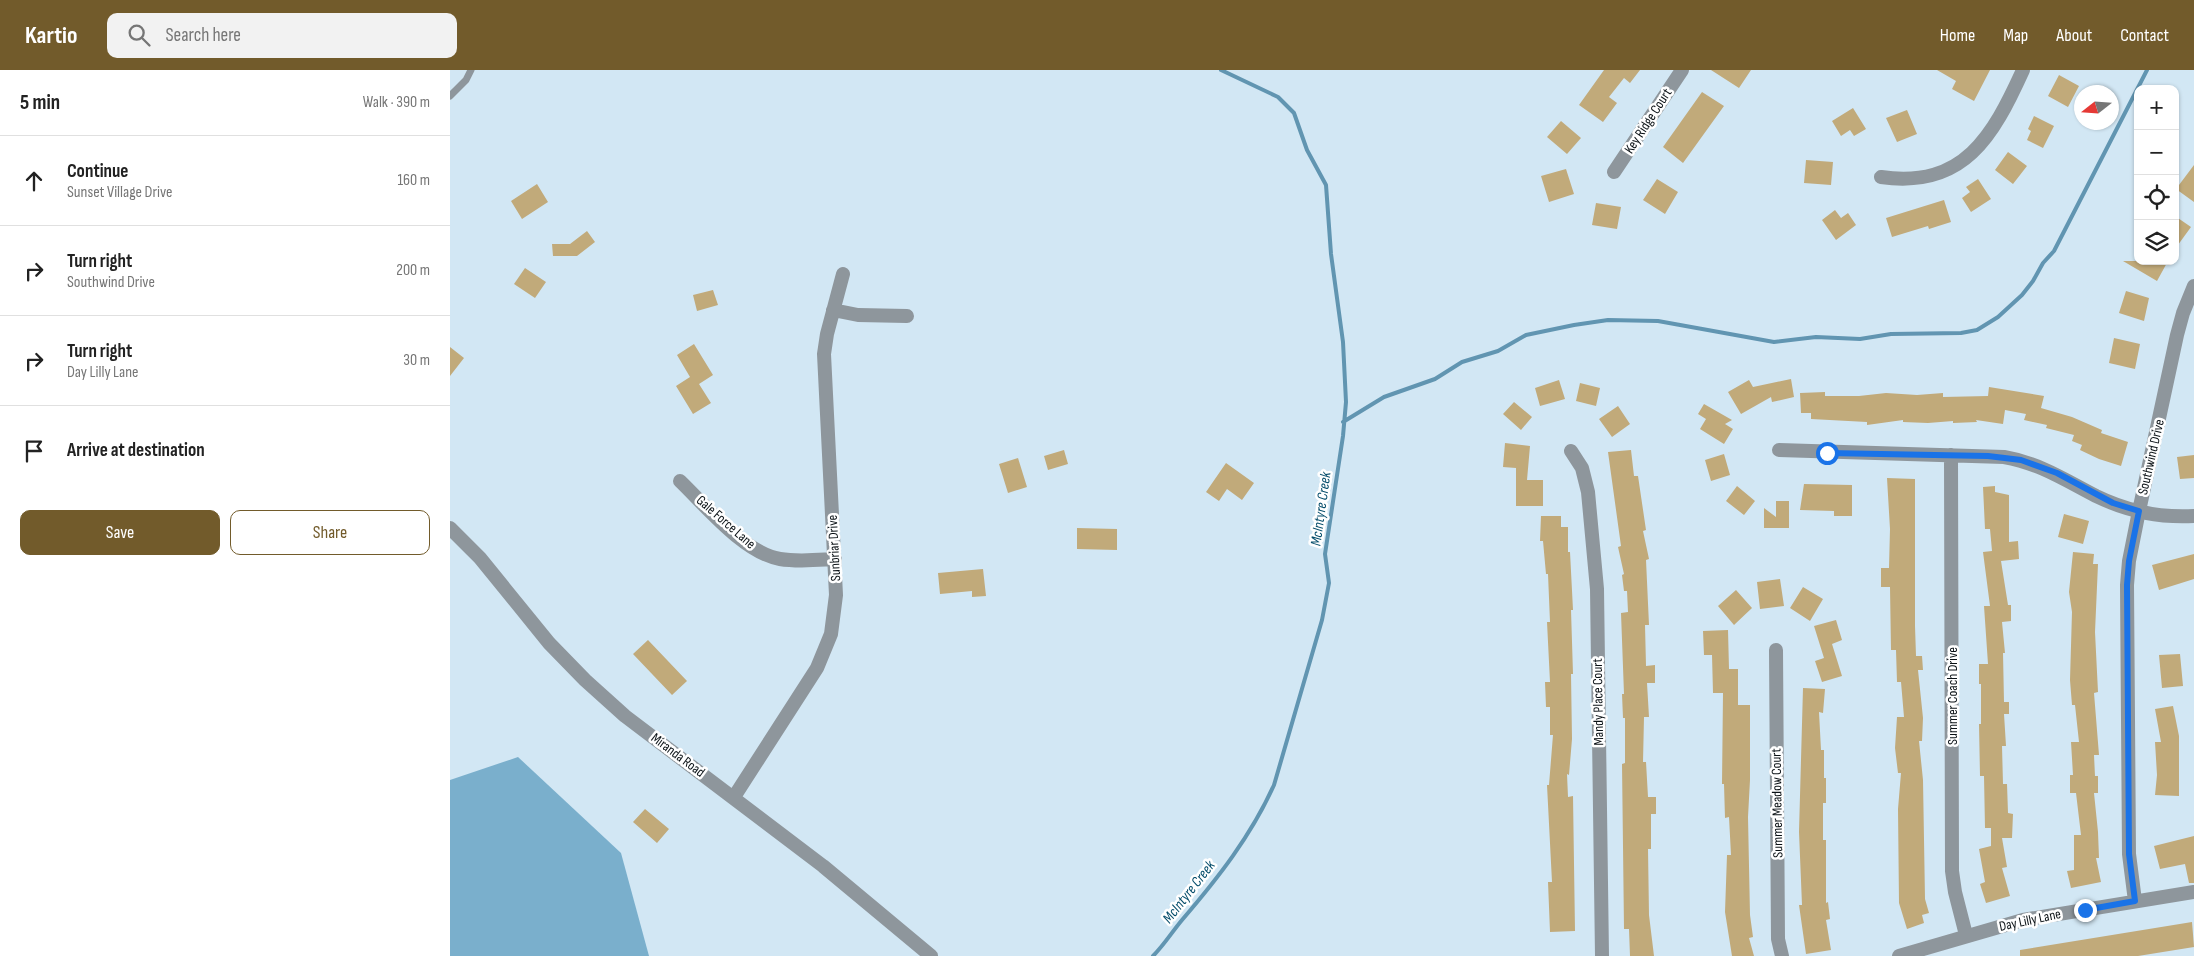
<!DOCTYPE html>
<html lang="en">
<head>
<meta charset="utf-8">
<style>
  body { margin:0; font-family:"Sofia Sans Condensed",sans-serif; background:#f2f2f2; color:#222 }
  .controls { position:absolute; right:15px; top:15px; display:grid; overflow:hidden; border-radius:10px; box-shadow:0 1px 4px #0004 }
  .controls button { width:45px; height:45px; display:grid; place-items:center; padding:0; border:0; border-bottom:1px solid #e0e0e0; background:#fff; color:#222; font:25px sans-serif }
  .compass { position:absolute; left:1624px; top:15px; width:45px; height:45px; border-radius:50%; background:#fff; box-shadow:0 1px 4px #0004; rotate:253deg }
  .stop { position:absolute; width:15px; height:15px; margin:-11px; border:4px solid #1a73e8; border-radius:50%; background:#fff }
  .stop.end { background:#1a73e8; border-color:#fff; box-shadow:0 1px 5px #0008 }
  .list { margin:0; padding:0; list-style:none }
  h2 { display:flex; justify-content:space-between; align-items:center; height:65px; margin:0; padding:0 20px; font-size:21px }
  h2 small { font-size:16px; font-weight:400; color:#767676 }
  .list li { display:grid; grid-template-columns:32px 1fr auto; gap:15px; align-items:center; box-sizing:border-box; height:90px; padding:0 20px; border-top:1px solid #e0e0e0 }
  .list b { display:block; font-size:19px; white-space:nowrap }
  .list p { margin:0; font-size:16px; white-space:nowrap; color:#767676 }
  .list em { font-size:16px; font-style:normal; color:#767676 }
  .actions { display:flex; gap:10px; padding:15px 20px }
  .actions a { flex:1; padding:11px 0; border:1px solid #725b2b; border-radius:10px; text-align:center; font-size:18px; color:#725b2b }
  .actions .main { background:#725b2b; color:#fff }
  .icon { flex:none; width:28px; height:28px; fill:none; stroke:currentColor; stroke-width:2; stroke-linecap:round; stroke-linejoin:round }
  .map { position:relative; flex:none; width:1744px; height:886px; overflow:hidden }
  header { display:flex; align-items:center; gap:30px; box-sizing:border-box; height:70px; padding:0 25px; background:#725b2b; color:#fff }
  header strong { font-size:24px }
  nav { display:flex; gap:28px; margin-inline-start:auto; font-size:18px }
  .search { width:350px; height:45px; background:#f2f2f2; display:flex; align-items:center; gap:12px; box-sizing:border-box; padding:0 18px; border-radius:10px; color:#767676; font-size:19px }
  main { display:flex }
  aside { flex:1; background:#fff }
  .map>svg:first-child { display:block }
  .forest { fill:#7aafcc }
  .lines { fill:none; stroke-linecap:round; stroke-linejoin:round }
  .stream { stroke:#6195b1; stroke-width:4 }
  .building { fill:#c1aa7a }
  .service { stroke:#8e969c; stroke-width:7 }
  .minor { stroke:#8e969c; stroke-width:14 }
  .route { stroke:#1a73e8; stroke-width:6 }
  .labels { text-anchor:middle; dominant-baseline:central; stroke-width:5; stroke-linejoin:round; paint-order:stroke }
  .street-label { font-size:14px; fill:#091014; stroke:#fff }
  .water-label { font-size:15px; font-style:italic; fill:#054d6b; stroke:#fff }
</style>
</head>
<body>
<header>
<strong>Kartio</strong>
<div class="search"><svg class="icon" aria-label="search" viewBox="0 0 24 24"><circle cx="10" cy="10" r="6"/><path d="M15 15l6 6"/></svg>Search here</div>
<nav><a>Home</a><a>Map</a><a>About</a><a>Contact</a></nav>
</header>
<main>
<aside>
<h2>5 min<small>Walk · 390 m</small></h2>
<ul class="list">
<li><svg class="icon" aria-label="ahead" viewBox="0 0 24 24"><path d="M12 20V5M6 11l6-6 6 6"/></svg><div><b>Continue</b><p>Sunset Village Drive</p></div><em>160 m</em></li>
<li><svg class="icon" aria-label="right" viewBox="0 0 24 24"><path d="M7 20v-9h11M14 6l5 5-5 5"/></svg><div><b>Turn right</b><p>Southwind Drive</p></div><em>200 m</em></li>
<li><svg class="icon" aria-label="right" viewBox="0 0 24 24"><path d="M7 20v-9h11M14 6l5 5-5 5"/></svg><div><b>Turn right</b><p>Day Lilly Lane</p></div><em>30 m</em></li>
<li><svg class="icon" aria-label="arrive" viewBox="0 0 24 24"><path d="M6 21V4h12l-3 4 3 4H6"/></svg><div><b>Arrive at destination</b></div></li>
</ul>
<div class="actions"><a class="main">Save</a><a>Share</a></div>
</aside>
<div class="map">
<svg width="1744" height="886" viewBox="0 0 1744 886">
  <rect width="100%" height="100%" fill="#d2e7f4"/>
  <path class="forest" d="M68 687 171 783 199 886H0V710Z"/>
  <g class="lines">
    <path class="stream" d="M893 352 934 327 985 309 1012 292 1048 281 1076 265 1124 255 1158 250 1208 251 1324 272 1366 267 1410 269 1441 264 1511 263 1527 260 1548 247 1572 225 1583 211 1593 193 1604 181 1697 0
      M703 886C714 875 722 862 732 850 768 808 801 766 824 715L872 550 879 513 875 484 893 366 896 332 893 272 881 184 876 115 857 80 844 43 828 27 771 0"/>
  </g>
  <path class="building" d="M1154 0H1190L1180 13 1174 8 1159 27 1167 33 1153 52 1129 35Z
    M1261 0H1301L1289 18Z
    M1487 0H1540L1524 31 1502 19 1506 11Z
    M1609 5 1629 16 1618 37 1598 26Z
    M1252 22 1274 36 1233 93 1213 77Z
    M1403 38 1416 59 1404 66 1400 60 1391 66 1382 51Z
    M1457 40 1467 64 1447 72 1436 48Z
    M1584 46 1604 56 1593 78 1577 70 1581 61 1578 59Z
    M1111 51 1131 68 1117 84 1097 67Z
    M1558 82 1577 96 1563 114 1545 100Z
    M1356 90 1383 92 1381 115 1354 113Z
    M1744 95V132L1726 119Z
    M1116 99 1124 124 1099 132 1091 106Z
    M1207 109 1228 122 1215 144 1193 130Z
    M1528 109 1541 129 1521 142 1512 128 1520 122 1516 117Z
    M87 114 98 132 72 149 61 131Z
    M1494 130 1501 152 1479 159 1478 156 1442 167 1436 148Z
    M1146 133 1171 137 1167 159 1142 155Z
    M1385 140 1391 148 1398 143 1406 155 1386 170 1372 150Z
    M1725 146 1741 157 1725 179Z
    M137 161 145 172 127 186H103L102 174H120Z
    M1673 191H1718L1707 211Z
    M75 198 96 212 85 228 64 214Z
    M263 220 268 235 247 241 243 225Z
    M1676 221 1699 228 1694 251 1669 243Z
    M1664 268 1690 274 1685 299 1659 293Z
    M244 274 263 305 249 314 261 333 243 344 226 316 240 307 227 285Z
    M0 277 14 288 0 306Z
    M1341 309 1344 327 1322 332 1321 327 1291 344 1278 322 1299 310 1303 317Z
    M1109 310 1115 329 1090 336 1085 318Z
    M1130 313 1150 318 1146 336 1126 331Z
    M1539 317 1594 326 1591 338 1622 347 1652 360 1651 363 1678 372 1671 396 1649 389 1630 380 1632 375 1622 371 1624 365 1596 358 1597 355 1574 350 1576 344 1555 340 1553 354 1526 350 1527 352 1503 353V351L1478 353 1453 352V350L1417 355V352L1361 349V343H1351L1350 323 1375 322V326H1409L1436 323 1467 325 1493 323V327L1538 326Z
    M1064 332 1082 347 1071 360 1053 344Z
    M1254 334 1282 350 1275 354 1283 359 1274 374 1250 359 1256 349 1248 344Z
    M1168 336 1180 354 1162 367 1149 349Z
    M1055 373 1080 376 1077 410H1093V436H1066V398L1053 397Z
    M614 380 618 394 598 400 594 386Z
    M1181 380 1184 406H1188L1196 460 1193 461 1199 489 1196 490 1199 555H1195L1196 596 1205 595V613H1197L1199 647H1194L1193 692H1196L1198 727H1206V744H1201V779H1198L1199 845 1204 886H1180L1179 859H1174L1172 694 1175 693V648H1173L1172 624H1174L1171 543 1178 542 1177 521H1174L1172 505 1174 504 1168 477 1171 476 1158 382Z
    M1274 384 1280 405 1261 411 1255 390Z
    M1744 385V408L1730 409 1727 387Z
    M568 388 577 417 558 423 549 394Z
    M776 393 804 413 792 430 777 419 769 431 756 422Z
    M1437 408 1465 409V556L1466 586H1472L1473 600H1468L1473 648 1472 671H1469L1473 710 1475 829 1479 843 1472 845 1474 853 1457 859 1449 833 1448 739 1451 703H1448L1445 678 1447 647H1454L1451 612H1447L1446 580H1441L1440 517H1431V498H1439L1440 459Z
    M1354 414 1402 415V446H1384V441L1350 440Z
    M1287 416 1305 431 1294 445 1276 431Z
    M1545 416V422L1559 425V472L1568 471 1569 489 1551 491 1558 535H1561V551L1552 552 1555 583H1553L1554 632H1559V644H1554L1556 676H1552L1553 714H1557L1558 743 1563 744 1562 768H1552L1557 797 1552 798 1560 826 1536 833 1530 814 1535 812 1529 779 1541 776V758H1535L1534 706H1530L1529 654H1531V614H1529V594H1538L1534 536H1540L1533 482 1542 481 1540 459H1535L1533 417Z
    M1326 431H1339V458H1314V438L1326 447Z
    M1614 444 1639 451 1633 474 1608 467Z
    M1091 446H1111V457H1118V482H1120L1123 540H1121L1123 604H1121L1122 669 1119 705 1117 704 1118 727 1123 726 1125 861 1100 862 1098 812H1102L1097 715H1099L1103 665H1100V637H1096L1095 612H1100L1097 552H1100L1098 504H1096L1093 471H1090Z
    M627 458 667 459V480L627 479Z
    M1623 482 1644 484 1643 494H1648L1645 562 1648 622 1644 623 1649 685H1644L1645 706H1648V723H1644L1648 762 1649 788H1646L1651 812 1621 818 1617 801 1624 800V765H1631L1626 723H1620V705H1623L1621 672H1629L1625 635H1622L1620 610 1622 542 1619 522Z
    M1744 484V509L1709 520 1702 495Z
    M533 499 536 526 522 527V521L490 524 488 503Z
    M1330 509 1334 536 1310 539 1307 512Z
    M1353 517 1373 529 1360 551 1340 538Z
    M1286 520 1302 538 1284 555 1268 536Z
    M1386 550 1392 570 1382 574 1392 606 1372 612 1365 591 1374 588 1364 556Z
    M1278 560 1279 599H1288V635H1300V710L1298 747 1300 845 1303 867 1299 868 1304 886H1282L1275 842 1277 785H1281L1279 747 1275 748 1274 714H1272L1273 623H1263L1262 585H1254L1253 561Z
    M198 570 237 611 222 625 183 584Z
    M1730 584 1733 616 1712 618 1709 585Z
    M1353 618 1375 619 1373 643 1369 642 1371 680H1374V708H1376V733H1373V770H1376V833L1378 832 1380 849 1376 850 1381 880 1356 884 1349 835H1352L1349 762Z
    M1723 636 1729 666V726L1705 725 1707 705 1705 672H1711L1705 639Z
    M195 739 219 759 207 773 183 752Z
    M1744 766V813H1739L1735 794 1710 799 1704 776Z
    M1742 852 1744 877 1688 886H1570V880Z"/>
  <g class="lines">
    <path class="service" d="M0 26 16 10 21 0"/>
    <path class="minor" d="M1164 102 1232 0
      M1431 107C1514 119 1543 66 1573 0
      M383 240 408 245 457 246
      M1329 380 1554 387C1589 393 1615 410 1646 426 1677 441 1710 448 1744 446
      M1121 381 1132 398 1138 422 1147 519 1152 886
      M1501 385 1502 801 1505 822 1516 865
      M230 411C256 436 294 483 330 489 348 492 366 490 385 489
      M0 458 30 488 99 573 135 610 175 646 373 796 481 886
      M1326 580 1328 869 1332 886
      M284 727 367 598 381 564 386 525 374 284 377 264 393 204
      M1685 831 1679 784 1677 515 1679 491 1689 441 1727 265 1733 243 1744 216
      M1449 886 1573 850 1744 822"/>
  </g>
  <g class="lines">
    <path class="route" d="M1377 383 1538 386 1571 390 1607 403 1663 433 1689 441 1679 491 1677 515 1679 784 1685 831 1635 840"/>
  </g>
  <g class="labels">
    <g class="street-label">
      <text transform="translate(1198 51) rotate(-57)">Key Ridge Court</text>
      <text transform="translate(1701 387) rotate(-77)">Southwind Drive</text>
      <text transform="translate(276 452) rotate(41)">Gale Force Lane</text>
      <text transform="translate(384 478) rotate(-93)">Sunbriar Drive</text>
      <text transform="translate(1502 626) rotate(-90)">Summer Coach Drive</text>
      <text transform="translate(1148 632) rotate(-91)">Mandy Place Court</text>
      <text transform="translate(228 685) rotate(37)">Miranda Road</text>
      <text transform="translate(1327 733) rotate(-91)">Summer Meadow Court</text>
      <text transform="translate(1580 850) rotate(-12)">Day Lilly Lane</text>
    </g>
    <g class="water-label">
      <text transform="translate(871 439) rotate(-82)">McIntyre Creek</text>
      <text transform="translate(739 822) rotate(-52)">McIntyre Creek</text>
    </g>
  </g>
</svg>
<div class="controls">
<button>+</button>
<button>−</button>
<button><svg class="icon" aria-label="locate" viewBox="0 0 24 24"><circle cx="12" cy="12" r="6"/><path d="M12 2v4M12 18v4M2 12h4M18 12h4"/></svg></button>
<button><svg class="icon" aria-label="layers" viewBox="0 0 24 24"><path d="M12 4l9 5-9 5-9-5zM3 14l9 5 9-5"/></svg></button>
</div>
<svg class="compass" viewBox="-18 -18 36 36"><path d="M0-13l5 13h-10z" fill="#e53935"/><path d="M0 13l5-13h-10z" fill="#767676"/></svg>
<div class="stop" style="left:1377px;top:383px"></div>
<div class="stop end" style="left:1635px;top:840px"></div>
</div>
</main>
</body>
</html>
